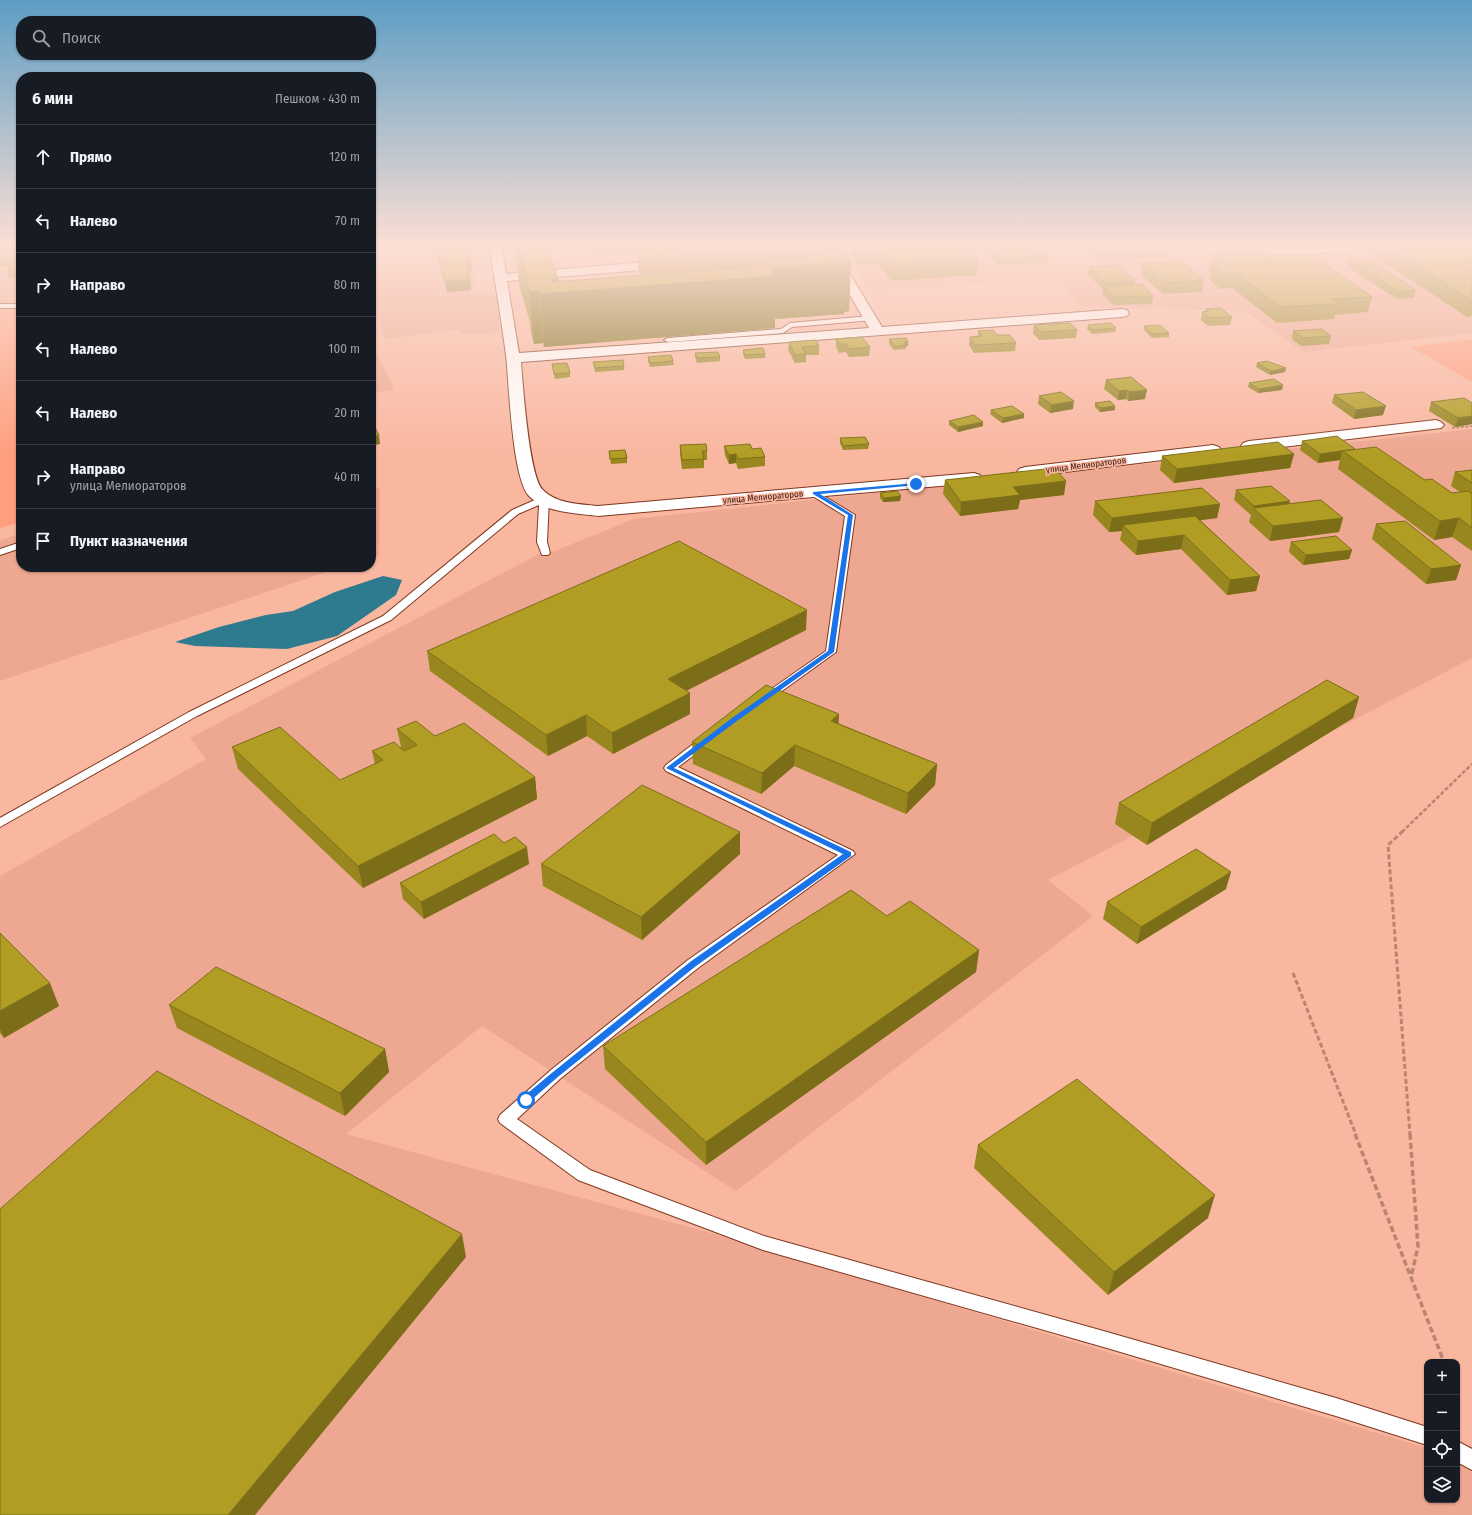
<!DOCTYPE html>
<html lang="ru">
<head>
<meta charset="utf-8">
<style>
  body { margin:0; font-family:"Fira Sans Condensed",sans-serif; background:#20242c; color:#f1f3f6 }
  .controls { position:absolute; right:12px; bottom:12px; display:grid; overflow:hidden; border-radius:8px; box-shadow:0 1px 3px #0004 }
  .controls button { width:36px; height:36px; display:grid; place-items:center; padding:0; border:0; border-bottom:1px solid #363941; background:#171b24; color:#f1f3f6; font:20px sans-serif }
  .stop { position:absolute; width:12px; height:12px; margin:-9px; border:3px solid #1a73e8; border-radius:50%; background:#fff }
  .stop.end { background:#1a73e8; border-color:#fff; box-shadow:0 1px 4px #0008 }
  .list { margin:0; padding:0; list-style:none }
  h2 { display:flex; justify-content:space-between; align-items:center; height:52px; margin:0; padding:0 16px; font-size:17px }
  h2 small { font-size:13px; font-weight:400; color:#9ea1a6 }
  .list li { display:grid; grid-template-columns:26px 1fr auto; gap:12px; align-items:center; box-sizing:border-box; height:64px; padding:0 16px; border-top:1px solid #363941 }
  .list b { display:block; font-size:15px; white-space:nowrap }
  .list p { margin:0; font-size:13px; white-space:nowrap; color:#9ea1a6 }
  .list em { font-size:13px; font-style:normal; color:#9ea1a6 }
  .icon { flex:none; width:22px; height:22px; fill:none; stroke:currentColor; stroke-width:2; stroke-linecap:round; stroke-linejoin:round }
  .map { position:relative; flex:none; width:1472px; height:1515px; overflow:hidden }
  .search { position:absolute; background:#171b24; box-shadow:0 1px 3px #0004; left:16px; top:16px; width:360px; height:44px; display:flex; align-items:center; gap:10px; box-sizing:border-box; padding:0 14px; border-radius:16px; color:#9ea1a6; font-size:15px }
  .panel { position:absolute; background:#171b24; box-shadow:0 1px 3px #0004; left:16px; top:72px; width:360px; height:500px; border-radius:16px }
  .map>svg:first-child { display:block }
  .built { fill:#eea790 }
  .green { fill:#fe9e7e }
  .water { fill:#2e7a8f }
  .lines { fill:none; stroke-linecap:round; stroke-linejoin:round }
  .service-casing { stroke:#7f381f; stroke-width:2 }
  .minor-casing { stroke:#7f381f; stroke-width:2 }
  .path-far3 { stroke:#bb8472; stroke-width:2; stroke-dasharray:3 1.5; stroke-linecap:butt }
  .path-far2 { stroke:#bb8472; stroke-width:2.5; stroke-dasharray:4 2; stroke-linecap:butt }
  .path-far1 { stroke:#bb8472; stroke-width:3; stroke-dasharray:5 2.5; stroke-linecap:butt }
  .path { stroke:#bb8472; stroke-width:3.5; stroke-dasharray:6 3; stroke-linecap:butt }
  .service { fill:#fff; fill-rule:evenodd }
  .minor { fill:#fff; fill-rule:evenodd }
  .wall { fill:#98871f }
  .shaded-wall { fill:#7c6e19 }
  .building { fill:#b19d24; stroke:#7c6e19 }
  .route { fill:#1a73e8 }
  .labels { text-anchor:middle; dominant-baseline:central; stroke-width:3; stroke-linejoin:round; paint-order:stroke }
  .far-street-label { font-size:9px; fill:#3c1c12; stroke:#f9b7a0 }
</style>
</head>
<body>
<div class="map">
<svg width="1472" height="1515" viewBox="0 0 1472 1515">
  <rect width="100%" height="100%" fill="#f9b7a0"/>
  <path class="built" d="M0 244H21V301L17 303H0Z
    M384 244H468L479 294 499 293V332L460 335V329L385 339 371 303V245Z
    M1050 244H1472V333L1303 352 1245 311 1082 307 1053 279 871 291 844 254Z
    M371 341 394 390 371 393Z
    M1472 429V658L1048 880 1093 916 736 1191 482 1026 346 1134 704 1231 1427 1448V1500H1457V1457L1461 1458 1472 1474V1515H0V876L206 759 190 738 541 553 555 551 634 519Z
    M380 488 379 555 371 557V489Z
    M21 533V567H342L0 681V541Z"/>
  <path class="green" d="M21 308V522L0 528V309Z
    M1472 339V382L1411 347Z"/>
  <path class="water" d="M383 576 402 580 396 595 337 636 287 649 195 646 175 642 219 627 266 615 293 611 335 592Z"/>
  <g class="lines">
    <defs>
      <path id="service" d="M1383 246 1386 248 1385 249 1318 253 1315 251 1318 249Z
        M0 304H21V308H0Z
        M870 316H873V320L792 327 783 333 668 342 664 340 668 338 781 329 790 323Z
        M814 490 855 515 836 652 768 701H760L758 699 760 697 826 651 845 516 811 495 809 493Z
        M544 496 549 499 547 542 550 553 548 555H542L537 542 539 505 518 514 391 620 197 716 0 827V818L189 712 383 616 512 510Z
        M21 542V548L0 555V549Z
        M705 737 711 741 709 744 678 767 853 851 855 854 698 968 561 1078 517 1119 590 1170 764 1236 1107 1332 1336 1398 1427 1427V1445L1336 1416 1107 1348 763 1250 578 1180 500 1123 498 1119 500 1115 551 1070 688 960 838 855 666 771 664 768 666 765 701 738Z
        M1457 1441 1472 1449V1470L1457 1462Z"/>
      <path id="minor" d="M489 244H501L506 274 667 260 673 264 667 268 507 281 519 353 869 328 839 276 812 244H824L848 271 882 327 1122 309 1127 310 1129 313 1127 316 1122 317 521 362C523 385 529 477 543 490 557 504 580 504 598 506L974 473 980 475 982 478 980 481 974 483 598 516C576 513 545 513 529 496 512 478 509 383 506 355 501 318 495 281 489 244Z
        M1064 244H1133L1127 248H1070Z
        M1152 244H1238L1318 247 1324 251 1318 255 1158 248Z
        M1436 420 1441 422 1444 425 1441 428 1249 451 1243 449 1241 446 1243 443 1249 441Z
        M1213 445 1219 447 1221 450 1219 453 1025 477 1019 475 1017 472 1019 469 1025 467Z"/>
    </defs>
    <use href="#service" class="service-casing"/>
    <use href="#minor" class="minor-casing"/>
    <path class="path-far3" d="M1452 428 1472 426"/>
    <path class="path-far2" d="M1402 832 1472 764"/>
    <path class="path-far1" d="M1403 831 1388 845 1410 1135
      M1293 973 1356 1135"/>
    <path class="path" d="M1355 1134 1444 1362
      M1410 1134 1418 1247 1411 1277"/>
    <use href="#service" class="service"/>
    <use href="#minor" class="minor"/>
  </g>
  <path class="wall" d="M21 244V277L9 278 7 270 11 266H0V251Z
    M435 244H466L471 260 472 271H468L470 279 471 290 447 292 436 252Z
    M515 244H546L558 279V281L641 275 638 270V253L592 255 590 248 589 244H680V248L708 246 707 244H838L851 260 849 311 844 312V314L775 319V328L544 347 543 343 534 344 531 333 530 322 519 285Z
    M851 244H973L972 254 978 260 977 275 892 281 877 264 858 265 851 256Z
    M984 244H1036L1038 245 1037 249 1048 255 1047 262 998 265 992 259V255L989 256 984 250Z
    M1088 244H1164L1167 247 1165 258 1096 259 1088 249Z
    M1298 244H1330L1301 246Z
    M1369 244H1460L1472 251V316L1467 317 1367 251Z
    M1212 256H1270L1372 297 1368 312 1335 315 1334 319 1277 323 1232 288 1220 289 1210 280 1211 272 1209 270Z
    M1350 260 1416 290 1414 298 1397 299 1348 267Z
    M1142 263 1204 280 1202 292 1163 294 1141 275Z
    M1089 267 1135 281V285L1153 296 1152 304 1113 305 1102 294 1103 289 1088 275Z
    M1206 309 1232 317 1230 325 1208 326 1201 320 1202 312H1205Z
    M1034 325 1077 330 1076 338 1039 340 1033 333Z
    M1088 325 1116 328 1115 332 1092 334 1087 329Z
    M1144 326 1169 333V337L1152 338 1144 330Z
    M978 331 997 335 1016 343 1015 351 974 353 969 345 970 337 978 336Z
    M1293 331 1331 336 1329 344 1301 346 1292 339Z
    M836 339 870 347 869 356 849 357 846 352 839 353 836 347Z
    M889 339 908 346H906V349L894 350 889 344Z
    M789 342 819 346V355H806V362L795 363 788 350Z
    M743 350 765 354V358L745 359 743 354Z
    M695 353 720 357V361L697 363 695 357Z
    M648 357 673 361 674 365 650 367 648 361Z
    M593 362 624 366V370L595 372Z
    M1257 363 1286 368 1285 372 1270 375 1256 367Z
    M552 364 570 373V377L555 379Z
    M1106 380 1145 399 1128 401 1126 399 1118 400 1104 389Z
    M1249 383 1283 385 1282 390 1258 393 1248 387Z
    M1334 395 1383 415 1354 419 1332 403Z
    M1039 396 1073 409 1050 413 1038 404Z
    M1431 402 1472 403V424L1455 427 1429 411Z
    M1095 403 1115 406V410L1100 412 1095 407Z
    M991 410 1024 414V418L1002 423 990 414Z
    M949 421 983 422V426L958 432 949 425Z
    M840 438 869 444 868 449 843 450 840 443Z
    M1302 441 1355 449 1425 480 1452 493 1460 492 1451 486 1455 472 1472 470V551L1452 537 1434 540 1338 469 1340 460 1318 463 1300 450Z
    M680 445 707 451V460H704V468L682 469 680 454Z
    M724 446 752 449 765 457V466L738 469 736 463 729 464 725 455Z
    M609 451 627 458V463L611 464Z
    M1294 454 1290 468 1174 483 1160 470 1162 456Z
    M945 480 1064 495 1020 500 1018 509 960 516 943 494Z
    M1236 490 1343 518 1339 532 1270 541 1249 522 1251 515 1234 500Z
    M880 493 900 501 883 502 880 498Z
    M1095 501 1220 504 1217 518 1200 520 1260 576 1256 591 1227 595 1181 549 1136 555 1120 540 1122 531 1109 532 1093 515Z
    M1376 524 1461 565 1456 580 1426 584 1372 539Z
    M1291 542 1352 550 1349 559 1303 565 1289 552Z
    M806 630 686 691 690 714 613 754 587 736 548 756 430 671 427 651Z
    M1359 697 1353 718 1147 845 1115 824 1119 803Z
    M838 723 937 764 935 785 906 814 794 766 761 794 693 764 692 742Z
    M397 729 435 736 535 777 537 799 363 888 238 769 232 747 340 780 375 764 372 751 401 747Z
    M504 843 529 864 424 919 403 899 400 883Z
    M740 854 642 940 543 886 541 864Z
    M1226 889 1137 944 1103 919 1107 902Z
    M887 916 979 950 976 972 706 1165 605 1069 603 1046Z
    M0 933 59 1006 4 1038 0 1033Z
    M169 1005 385 1049 389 1072 345 1116 177 1028Z
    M978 1145 1208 1218 1108 1295 974 1168Z"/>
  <path class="shaded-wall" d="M807 246 806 266 845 261 851 260 849 311 844 312V314L775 319V328L544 347 540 294 552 279H558L559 292 770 268 803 266V248L802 247Z
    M464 260H471L472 271 465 272Z
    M470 279 471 290 447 292 445 281Z
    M529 291H539L543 343 534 344Z
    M904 342H908V346H906Z
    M1286 368 1285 372 1270 375 1271 371Z
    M1283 385 1282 390 1258 393 1259 389Z
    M1127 390 1126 399 1118 400 1119 391Z
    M1147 390 1145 399 1128 401 1129 392Z
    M1074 401 1073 409 1050 413 1052 405Z
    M1115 406V410L1100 412 1101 408Z
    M1386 406 1383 415 1354 419 1356 410Z
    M1024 414V418L1002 423 1003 418Z
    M1472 416V424L1455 427 1458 418Z
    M983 422V426L958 432V427Z
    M379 435 380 444 371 446V437Z
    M1342 451 1340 460 1318 463 1320 454Z
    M736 454V463L729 464V455Z
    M1294 454 1290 468 1174 483 1177 469Z
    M1066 481 1064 495 1020 500 1018 509 960 516 961 502 1013 487Z
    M901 496 900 501 883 502 884 498Z
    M1290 501 1287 511 1253 509 1254 506Z
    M1220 504 1217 518 1127 530 1123 525 1122 531 1109 532 1112 518Z
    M1343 518 1339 532 1270 541 1273 526Z
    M1459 518 1452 537 1434 540 1440 521Z
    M1184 535 1181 549 1136 555 1138 541Z
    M1352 550 1349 559 1303 565 1306 555Z
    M1461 565 1456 580 1426 584 1431 569Z
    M1260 576 1256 591 1227 595 1230 580Z
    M807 610 806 630 668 700V679Z
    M690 693V714L613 754 612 733Z
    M1359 697 1353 718 1147 845 1152 823Z
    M839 714 838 736 831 721Z
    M586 715 587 736 548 756 546 735Z
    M795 745 794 766 761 794 762 773Z
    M937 764 935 785 906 814 908 793Z
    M535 777 537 799 363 888 358 866Z
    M740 832V854L642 940 641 917Z
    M527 847 529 864 424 919 421 902Z
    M1231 872 1226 889 1137 944 1141 927Z
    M979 950 976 972 706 1165V1142Z
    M50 983 59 1006 4 1038 0 1029V1011Z
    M385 1049 389 1072 345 1116 340 1093Z
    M1215 1195 1208 1218 1108 1295 1114 1272Z
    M462 1234 466 1257 255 1515H228Z"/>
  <path class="building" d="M6 244H21V258L0 259V251Z
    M435 244H466L471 260H464L470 279 445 281Z
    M517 244H546L558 279H552L553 282 768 266 763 259 823 255 814 244H838L851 260 845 261 846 263 770 268 776 276 540 294 539 291H529L526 280H528Z
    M590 244H661L592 248Z
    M747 244H807V246L802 247 803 248 664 257 663 256 641 257 637 249 662 247 663 249Z
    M854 244H962L978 260 893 266 878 249 859 250Z
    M985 244H1036L1038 245 990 248Z
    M1094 244H1164L1167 247 1097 248Z
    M1382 244H1460L1472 251V301Z
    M1042 248 1048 255 999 258 993 251Z
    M1264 253 1270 256 1310 254 1372 297 1332 299 1338 304 1280 307 1236 273 1223 274 1213 265 1223 264 1212 256Z
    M1366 259 1416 290 1399 292 1350 260Z
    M1181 261 1204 280 1165 283 1142 263Z
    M21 262V270H7L13 263Z
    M1118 265 1135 281 1106 283 1089 267Z
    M1142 284 1153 296 1114 297 1104 286Z
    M1221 308 1232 317 1210 318 1202 312 1209 311 1206 309Z
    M1070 323 1077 330 1040 332 1034 325Z
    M1111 323 1116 328 1092 330 1088 325Z
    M1160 325 1169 333 1153 334 1144 326Z
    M1322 329 1331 336 1303 338 1293 331Z
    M993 330 997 335H1010L1016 343 975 345 970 337 982 336 978 331Z
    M862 337 870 347 850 349 846 344H839L836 339Z
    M906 338 908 342H904L906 345 895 346 889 339Z
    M816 340 819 346 802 347 806 354 795 355 789 342Z
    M763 348 765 354 745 355 743 350Z
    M718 352 720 357 697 358 695 353Z
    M671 355 673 361 650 363 648 357Z
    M623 360 624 366 595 368 593 362Z
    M1267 361 1286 368 1271 371 1257 363Z
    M567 363 570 373 554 374 552 364Z
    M1131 377 1147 390 1129 392 1127 390 1119 391 1106 380Z
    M1274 379 1283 385 1259 389 1249 383Z
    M1061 392 1074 401 1052 405 1039 396Z
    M1363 392 1386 406 1356 410 1334 395Z
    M1464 398 1472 403V416L1458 418 1431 402Z
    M1110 401 1115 406 1101 408 1095 403Z
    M1012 406 1024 414 1003 418 991 410Z
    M974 415 983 422 958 427 949 421Z
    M371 424H373L379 435 371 437Z
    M1337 436 1355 449 1320 454 1302 441Z
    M865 437 869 444 843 446 840 438Z
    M1278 442 1294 454 1177 469 1162 456Z
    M706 444 707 451H702L704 459 682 460 680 445Z
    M750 444 752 449 761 448 765 457 738 459 736 454 729 455 724 446Z
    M1376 447 1425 480 1432 479 1452 493 1468 491 1472 494V528L1459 518 1440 521 1343 451Z
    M625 450 627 458 610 459 609 451Z
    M1054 468 1066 481 1013 487 1020 495 961 502 945 480Z
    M1472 470V483L1455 472Z
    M1271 486 1290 501 1254 506 1236 490Z
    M1202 488 1220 504 1112 518 1095 501Z
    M897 491 901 496 884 498 880 493Z
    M1321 500 1343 518 1273 526 1253 508Z
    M1195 516 1260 576 1230 580 1184 535 1138 541 1123 525Z
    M1405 521 1461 565 1431 569 1376 524Z
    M1336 536 1352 550 1306 555 1291 542Z
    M679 541 807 610 668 679 690 693 612 733 586 715 546 735 427 651Z
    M1327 680 1359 697 1152 823 1119 803Z
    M766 685 839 714 831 721 937 764 908 793 795 745 762 773 692 742Z
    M416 721 435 736 464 723 535 777 358 866 232 747 280 727 340 780 383 760 372 751 394 742 404 751 417 745 397 729Z
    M642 785 740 832 641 917 541 864Z
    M494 834 504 843 515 837 527 847 421 902 400 883Z
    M1196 849 1231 872 1141 927 1107 902Z
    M851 890 887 916 910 901 979 950 706 1142 603 1046Z
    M0 933 50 983 0 1011Z
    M216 967 385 1049 340 1093 169 1005Z
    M157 1071 462 1234 228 1515H0V1209Z
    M1077 1079 1215 1195 1114 1272 978 1145Z"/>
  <linearGradient id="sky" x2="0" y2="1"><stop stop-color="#5d9dc4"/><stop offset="0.54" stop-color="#fcdfd4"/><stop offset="1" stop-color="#fcdfd4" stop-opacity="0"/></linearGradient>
  <rect width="1472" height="456" fill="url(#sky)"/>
  <path class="route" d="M916 483 918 485 820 494 853 515 834 652 737 721 674 768 851 852V856L696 966 559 1076 529 1102H523V1097L553 1072 690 962 843 854 666 768 732 718 828 651 848 515 813 494V492Z"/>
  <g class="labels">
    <g class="far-street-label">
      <text transform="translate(1086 465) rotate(-7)">улица Мелиораторов</text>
      <text transform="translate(763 497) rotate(-5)">улица Мелиораторов</text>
    </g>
  </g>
</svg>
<div class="controls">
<button>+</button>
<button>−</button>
<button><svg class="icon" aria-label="locate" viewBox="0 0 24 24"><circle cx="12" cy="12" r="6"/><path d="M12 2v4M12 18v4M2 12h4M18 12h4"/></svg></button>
<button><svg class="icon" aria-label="layers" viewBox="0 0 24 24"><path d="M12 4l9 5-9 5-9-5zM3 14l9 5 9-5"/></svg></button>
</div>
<div class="stop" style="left:526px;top:1100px"></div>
<div class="stop end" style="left:916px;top:484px"></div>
<div class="search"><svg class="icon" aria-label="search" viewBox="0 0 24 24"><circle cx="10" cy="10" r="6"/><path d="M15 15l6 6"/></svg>Поиск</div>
<section class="panel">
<h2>6 мин<small>Пешком · 430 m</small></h2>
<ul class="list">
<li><svg class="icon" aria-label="ahead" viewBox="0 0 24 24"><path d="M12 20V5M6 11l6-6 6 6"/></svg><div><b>Прямо</b></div><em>120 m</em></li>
<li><svg class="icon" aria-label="left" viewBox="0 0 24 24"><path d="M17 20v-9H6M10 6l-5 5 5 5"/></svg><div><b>Налево</b></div><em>70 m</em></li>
<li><svg class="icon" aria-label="right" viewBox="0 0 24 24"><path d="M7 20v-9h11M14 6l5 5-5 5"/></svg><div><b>Направо</b></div><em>80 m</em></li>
<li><svg class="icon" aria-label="left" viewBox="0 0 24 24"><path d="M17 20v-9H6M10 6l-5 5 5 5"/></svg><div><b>Налево</b></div><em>100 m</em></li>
<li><svg class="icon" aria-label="left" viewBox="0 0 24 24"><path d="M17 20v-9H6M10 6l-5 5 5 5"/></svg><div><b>Налево</b></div><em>20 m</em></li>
<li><svg class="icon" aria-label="right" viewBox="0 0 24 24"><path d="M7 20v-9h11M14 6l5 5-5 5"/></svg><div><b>Направо</b><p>улица Мелиораторов</p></div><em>40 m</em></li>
<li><svg class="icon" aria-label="arrive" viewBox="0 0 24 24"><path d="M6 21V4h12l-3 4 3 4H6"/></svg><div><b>Пункт назначения</b></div></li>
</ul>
</section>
</div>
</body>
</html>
